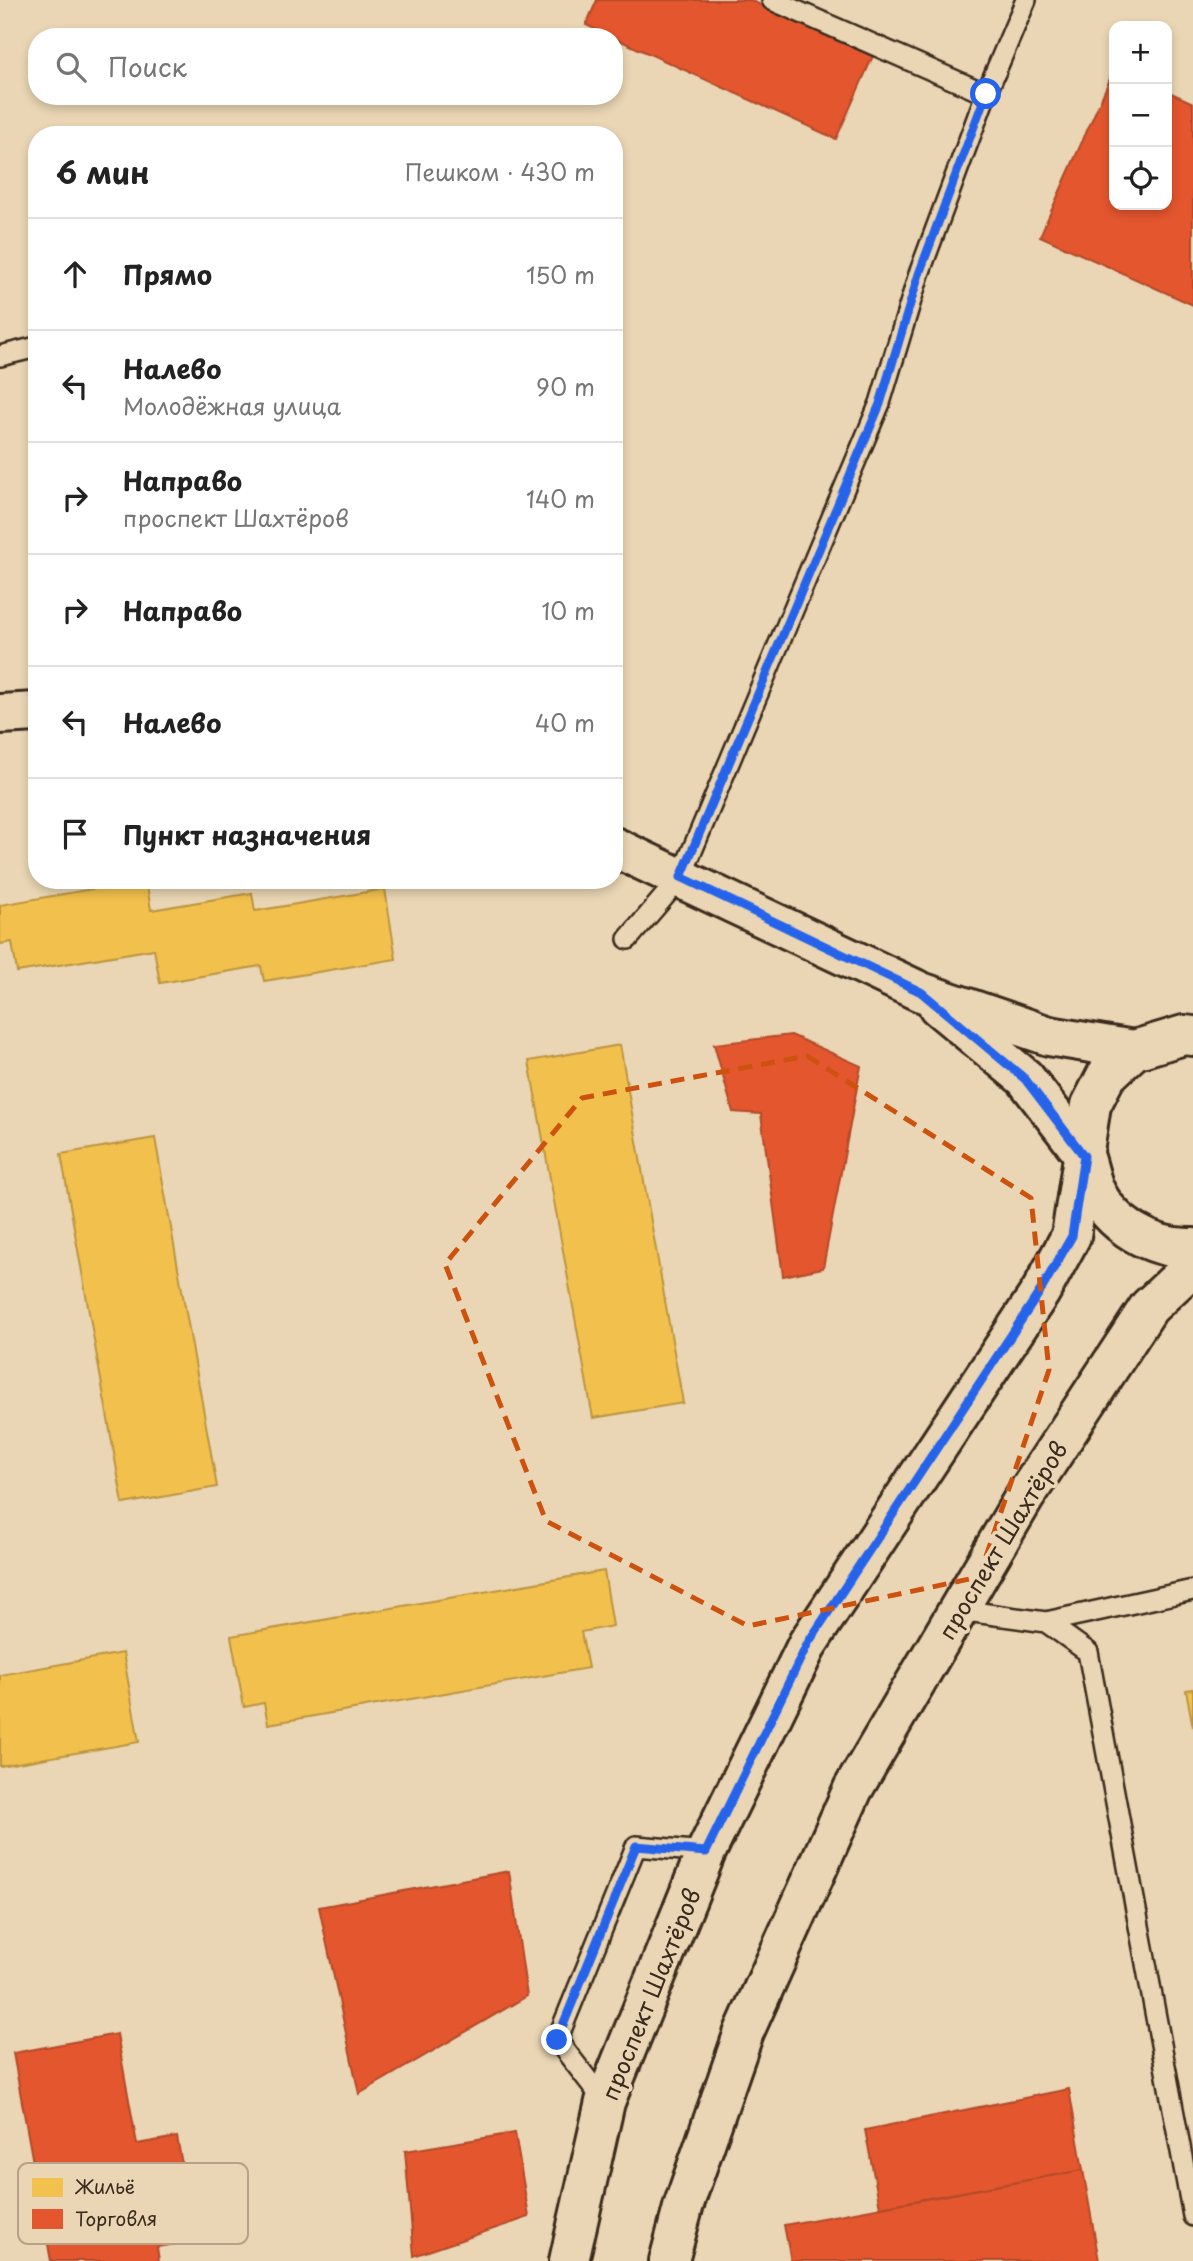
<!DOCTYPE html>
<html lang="ru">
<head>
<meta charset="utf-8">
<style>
  body { margin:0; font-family:"Playpen Sans",sans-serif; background:#f2f2f2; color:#222 }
  .controls { position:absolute; right:21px; top:21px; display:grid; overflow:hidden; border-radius:14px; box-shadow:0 4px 10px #0003 }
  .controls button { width:63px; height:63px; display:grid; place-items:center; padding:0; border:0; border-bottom:2px solid #e0e0e0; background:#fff; color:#222; font:35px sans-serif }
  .stop { position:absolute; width:21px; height:21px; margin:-16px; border:5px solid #2563eb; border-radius:50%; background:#fff }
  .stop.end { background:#2563eb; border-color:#fff; box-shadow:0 2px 7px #0008 }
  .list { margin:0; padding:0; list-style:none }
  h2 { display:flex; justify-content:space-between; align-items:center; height:91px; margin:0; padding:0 28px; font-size:30px }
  h2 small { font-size:23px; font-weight:400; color:#767676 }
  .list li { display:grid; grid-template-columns:46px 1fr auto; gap:21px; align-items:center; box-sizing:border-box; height:112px; padding:0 28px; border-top:2px solid #e0e0e0 }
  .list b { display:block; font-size:26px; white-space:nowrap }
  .list p { margin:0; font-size:23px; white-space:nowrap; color:#767676 }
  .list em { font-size:23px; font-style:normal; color:#767676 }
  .icon { flex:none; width:38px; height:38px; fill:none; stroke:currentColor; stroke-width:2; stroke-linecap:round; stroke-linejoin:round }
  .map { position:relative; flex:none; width:1193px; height:2261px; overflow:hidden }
  .search { position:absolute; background:#fff; box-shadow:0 4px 10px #0003; left:28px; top:28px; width:595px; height:77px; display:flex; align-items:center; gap:18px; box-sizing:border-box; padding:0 24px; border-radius:28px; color:#767676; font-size:26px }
  .panel { position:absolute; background:#fff; box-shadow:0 4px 10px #0003; left:28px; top:126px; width:595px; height:763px; border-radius:28px }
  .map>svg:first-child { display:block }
  .homes { fill:#f2c14e; stroke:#bb9440; stroke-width:2 }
  .shops { fill:#e4572e; stroke:#b14a29; stroke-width:2 }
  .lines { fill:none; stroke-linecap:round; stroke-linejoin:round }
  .service-casing { stroke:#3b2a1e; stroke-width:24 }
  .tertiary-casing { stroke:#3b2a1e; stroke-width:44 }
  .secondary-casing { stroke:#3b2a1e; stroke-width:44 }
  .service { stroke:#ead6b4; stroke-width:19 }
  .tertiary { stroke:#ead6b4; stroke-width:38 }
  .secondary { stroke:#ead6b4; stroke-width:38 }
  .route { stroke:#2563eb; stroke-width:9 }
  .marked { fill:none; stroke:#ce520f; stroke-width:5; stroke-dasharray:14 9; stroke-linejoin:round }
  .labels { text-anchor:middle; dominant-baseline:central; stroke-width:7; stroke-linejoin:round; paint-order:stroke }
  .street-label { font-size:23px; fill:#3b2a1e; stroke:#ead6b4 }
  .key { fill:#ead6b4; stroke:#b6a287; stroke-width:2 }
  .key-label { font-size:19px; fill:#3b2a1e }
</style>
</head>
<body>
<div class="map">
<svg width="1193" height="2261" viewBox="0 0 1193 2261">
  <rect width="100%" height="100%" fill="#ead6b4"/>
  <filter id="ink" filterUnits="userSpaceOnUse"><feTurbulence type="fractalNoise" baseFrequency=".0143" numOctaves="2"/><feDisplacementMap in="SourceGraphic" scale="14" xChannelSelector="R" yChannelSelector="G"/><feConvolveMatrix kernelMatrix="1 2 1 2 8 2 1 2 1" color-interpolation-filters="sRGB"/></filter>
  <g filter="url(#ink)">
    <path class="homes" d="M144 880H146L151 910 252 893 255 911 385 889 396 959 264 981 261 966 160 983 154 949 17 972 12 942 0 944V905Z
      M620 1045 683 1403 593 1418 529 1061Z
      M155 1138 217 1487 123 1504 61 1154Z
      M604 1571 613 1626 581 1632 588 1668 268 1724 264 1703 244 1707 231 1636Z
      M123 1653 139 1742 0 1766V1675Z
      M1193 1689V1727L1186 1690Z"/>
    <path class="shops" d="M597 0H750L873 56 836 139 586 25Z
      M1114 70V205H1167V91L1193 103V305L1040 236Z
      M791 1035 861 1066 823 1268 783 1276 761 1114 733 1112 714 1044Z
      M509 1871 527 1996 359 2094 319 1907Z
      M117 2034 137 2144 177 2137 196 2241 157 2247 159 2261H51L13 2053Z
      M1069 2089 1083 2170 880 2207 865 2130Z
      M515 2133 529 2217 414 2256 405 2151Z
      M1083 2170 1099 2261H791L784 2225Z"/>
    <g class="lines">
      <defs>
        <path id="service" d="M772 0 986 94
          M0 356 37 347
          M628 939 681 877 880 403 919 274 986 94 1026 0
          M959 1610 1046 1622 1088 1652 1193 2216
          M1046 1622 1193 1590
          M605 2102 557 2040 636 1846 706 1852"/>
        <path id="tertiary" d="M0 714 37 712
          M614 847 921 992 1049 1036 1134 1050
          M938 1006 1025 1078 1084 1155"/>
        <path id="secondary" d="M1084 1155C1088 1166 1090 1177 1094 1188 1110 1225 1153 1250 1193 1248
          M569 2261 605 2102 706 1852 808 1643 1041 1291 1071 1236 1091 1105 1106 1076 1134 1050 1184 1035 1193 1036
          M669 2261 684 2204 744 2032 853 1789 1024 1498 1149 1307 1193 1266"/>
      </defs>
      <use href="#service" class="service-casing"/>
      <use href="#tertiary" class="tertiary-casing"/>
      <use href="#secondary" class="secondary-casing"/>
      <use href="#service" class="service"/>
      <use href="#tertiary" class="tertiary"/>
      <use href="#secondary" class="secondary"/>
    </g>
  </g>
  <g class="lines" filter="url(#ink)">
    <path class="route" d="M557 2040 636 1846 706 1852 808 1643 1041 1290 1072 1236 1084 1156 1025 1079 921 992 681 877 880 404 919 274 986 94"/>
  </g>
  <path class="marked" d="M807 1056 1031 1198 1049 1370 979 1577 748 1626 546 1521 445 1264 582 1098Z"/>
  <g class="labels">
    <g class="street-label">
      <text transform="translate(1002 1540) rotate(-59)">проспект Шахтёров</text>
      <text transform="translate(650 1994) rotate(-68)">проспект Шахтёров</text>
    </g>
  </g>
  <rect x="18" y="2163" width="230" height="81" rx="10" class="key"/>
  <rect x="32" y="2178" width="31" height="19" fill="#f2c14e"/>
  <rect x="32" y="2209" width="31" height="20" fill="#e4572e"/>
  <g class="key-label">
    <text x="75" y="2194">Жильё</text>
    <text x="75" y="2226">Торговля</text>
  </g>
</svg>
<div class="controls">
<button>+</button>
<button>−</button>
<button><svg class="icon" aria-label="locate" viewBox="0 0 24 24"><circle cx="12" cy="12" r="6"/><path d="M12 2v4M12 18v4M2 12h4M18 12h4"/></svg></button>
</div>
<div class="stop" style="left:986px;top:94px"></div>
<div class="stop end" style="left:557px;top:2040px"></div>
<div class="search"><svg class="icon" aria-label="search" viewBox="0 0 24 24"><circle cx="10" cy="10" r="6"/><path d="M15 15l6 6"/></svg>Поиск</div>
<section class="panel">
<h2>6 мин<small>Пешком · 430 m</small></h2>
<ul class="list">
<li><svg class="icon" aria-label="ahead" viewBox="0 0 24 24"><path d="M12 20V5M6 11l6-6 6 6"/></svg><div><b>Прямо</b></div><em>150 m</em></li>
<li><svg class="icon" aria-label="left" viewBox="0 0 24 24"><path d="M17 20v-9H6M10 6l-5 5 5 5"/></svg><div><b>Налево</b><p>Молодёжная улица</p></div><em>90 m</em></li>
<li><svg class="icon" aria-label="right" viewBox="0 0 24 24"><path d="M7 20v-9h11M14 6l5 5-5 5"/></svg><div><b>Направо</b><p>проспект Шахтёров</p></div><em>140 m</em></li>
<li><svg class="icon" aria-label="right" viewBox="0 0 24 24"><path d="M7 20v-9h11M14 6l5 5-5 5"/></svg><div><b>Направо</b></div><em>10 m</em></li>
<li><svg class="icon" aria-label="left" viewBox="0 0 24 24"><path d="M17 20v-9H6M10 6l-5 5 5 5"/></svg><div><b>Налево</b></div><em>40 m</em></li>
<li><svg class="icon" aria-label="arrive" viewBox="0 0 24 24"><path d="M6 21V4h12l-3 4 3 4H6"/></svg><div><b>Пункт назначения</b></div></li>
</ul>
</section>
</div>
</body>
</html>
